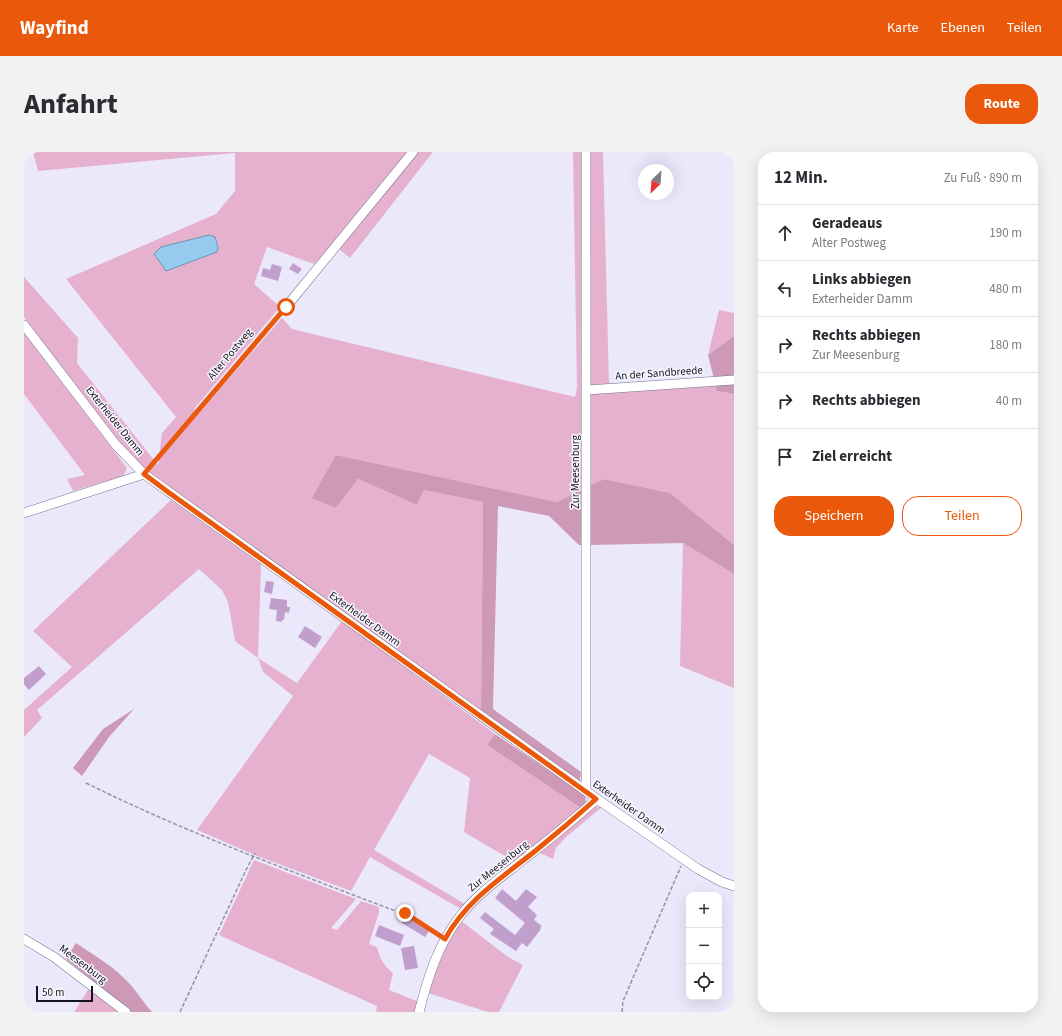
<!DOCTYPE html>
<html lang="de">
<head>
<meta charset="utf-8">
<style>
  body { margin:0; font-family:"Source Sans 3",sans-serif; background:#f2f2f3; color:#2b2b33 }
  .controls { position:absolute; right:12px; bottom:12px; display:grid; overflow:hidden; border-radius:8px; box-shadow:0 4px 16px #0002 }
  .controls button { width:36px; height:36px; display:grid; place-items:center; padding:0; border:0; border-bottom:1px solid #e1e1e2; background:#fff; color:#2b2b33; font:20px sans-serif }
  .compass { position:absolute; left:614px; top:12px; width:36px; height:36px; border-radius:50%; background:#fff; box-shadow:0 4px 16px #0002; rotate:205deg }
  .scale { position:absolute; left:12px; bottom:10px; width:57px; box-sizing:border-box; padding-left:4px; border:2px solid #15131f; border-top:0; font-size:11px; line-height:14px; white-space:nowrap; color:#15131f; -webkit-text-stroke:3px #f8f7fe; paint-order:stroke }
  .stop { position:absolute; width:12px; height:12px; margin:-9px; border:3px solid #ea580c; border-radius:50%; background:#fff }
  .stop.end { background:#ea580c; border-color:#fff; box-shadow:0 1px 4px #0008 }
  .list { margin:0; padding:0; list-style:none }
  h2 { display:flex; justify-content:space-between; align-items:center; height:52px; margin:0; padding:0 16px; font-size:17px }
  h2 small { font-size:13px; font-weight:400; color:#7c7c81 }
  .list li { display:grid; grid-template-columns:26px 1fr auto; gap:12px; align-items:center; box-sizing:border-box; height:56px; padding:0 16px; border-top:1px solid #e1e1e2 }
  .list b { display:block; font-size:15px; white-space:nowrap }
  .list p { margin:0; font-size:13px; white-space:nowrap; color:#7c7c81 }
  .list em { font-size:13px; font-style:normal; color:#7c7c81 }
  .actions { display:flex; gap:8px; padding:12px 16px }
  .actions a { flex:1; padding:9px 0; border:1px solid #ea580c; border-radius:16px; text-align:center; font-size:14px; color:#ea580c }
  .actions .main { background:#ea580c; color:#fff }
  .icon { flex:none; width:22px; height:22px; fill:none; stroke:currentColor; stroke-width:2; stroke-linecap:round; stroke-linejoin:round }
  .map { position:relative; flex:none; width:710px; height:860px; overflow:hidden; border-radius:16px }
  header { display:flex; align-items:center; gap:24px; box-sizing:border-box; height:56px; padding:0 20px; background:#ea580c; color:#fff }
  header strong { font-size:19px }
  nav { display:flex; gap:22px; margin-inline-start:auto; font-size:14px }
  .intro { display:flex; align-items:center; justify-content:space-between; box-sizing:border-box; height:96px; padding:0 24px }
  h1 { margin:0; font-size:28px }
  .button { padding:10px 18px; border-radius:16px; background:#ea580c; color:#fff; font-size:14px; font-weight:700 }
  main { display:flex; gap:24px; padding:0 24px }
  aside { flex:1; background:#fff; border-radius:16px; box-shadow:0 4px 16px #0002 }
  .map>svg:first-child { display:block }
  .green { fill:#e6b1cf; fill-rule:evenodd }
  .forest { fill:#cd99b6 }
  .water { fill:#96caee; stroke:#6f93b0 }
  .building { fill:#c19fcc }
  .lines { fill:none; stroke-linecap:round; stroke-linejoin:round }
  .street-casing { stroke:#76718f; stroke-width:10 }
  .path { stroke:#9391a1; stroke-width:1.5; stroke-dasharray:4 2; stroke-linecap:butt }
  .street { stroke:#fff; stroke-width:9 }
  .route { stroke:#ea580c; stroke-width:5 }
  .labels { text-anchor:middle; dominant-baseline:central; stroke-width:3; stroke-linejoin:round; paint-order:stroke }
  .street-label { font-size:11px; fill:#15131f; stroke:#f8f7fe }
</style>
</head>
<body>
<header>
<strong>Wayfind</strong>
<nav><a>Karte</a><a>Ebenen</a><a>Teilen</a></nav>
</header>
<div class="intro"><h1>Anfahrt</h1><a class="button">Route</a></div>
<main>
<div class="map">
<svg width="710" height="860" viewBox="0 0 710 860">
  <rect width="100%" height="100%" fill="#ebe8fc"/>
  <path class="green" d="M9 0H385L309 92 290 112 243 95 230 132 256 155 170 257 174 262 258 166 268 177 551 245 553 236 549 0H559V337L533 350 312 303V356L334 327 393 353 400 338 459 350 457 560 145 336 117 314 94 289 0 165V125L54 186 53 211 134 313 138 281 152 265 42 127 192 62 211 39V1L14 19ZM185 83 147 116 142 119 137 95Z
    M393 0H409L326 106 315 97Z
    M566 0H579L585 233 567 234Z
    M695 158 710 161V184L684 203Z
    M0 181 103 316 99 324 49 339 43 327 61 323 0 242Z
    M691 232 693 239 710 242V393L646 341 580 327 567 333V242Z
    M147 348 237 412 234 506 273 531 318 469 471 582 463 593 557 656 491 710 440 680 446 626 405 602 350 698 441 752 437 757 346 705 327 739 233 704 173 678 269 544 239 520 234 506 211 489 204 450 198 438 175 417 13 558 18 566 0 585V558L48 515 9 479Z
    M659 391 710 422V536L656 514Z
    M568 655H578L541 686 532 696 529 707 514 700Z
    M230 708 332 747 307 776 313 778 337 749 355 755V760L345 792 353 795C356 807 360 814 369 821L365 838 393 849 391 860H352L353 854 195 783Z
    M436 768 484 805 499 813 475 860H464L404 841 412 811Z
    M66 835 98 860H50Z"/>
  <path class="forest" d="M710 184V242L693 239 684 203Z
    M312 303 533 350 559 337 558 393H555L525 364 474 354 469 557 557 620 556 629 457 560 459 350 400 338 393 353 334 327 312 356 288 346Z
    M580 327 646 341 710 393V422L659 391 566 393 567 333Z
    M110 557 85 585 58 624 49 616 79 577Z
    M471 582 561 643 562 651 557 656 463 593Z
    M52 791C68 802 86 812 100 826 111 836 118 849 128 860H107L42 807Z"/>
  <path class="water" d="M185 83 191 85 194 95 193 100 142 119 130 102 137 95Z"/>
  <path class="building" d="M269 111 278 117 274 122 265 117Z
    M248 112 258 115 254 129 237 124 239 116 246 118Z
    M242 429 250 430 248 442 240 440Z
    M247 446 263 448V455H266L265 461 261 460 260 468H258V470L252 469 253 458 245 457Z
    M281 474 298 485 291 496 274 485Z
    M15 514 22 522 5 538 0 532V526Z
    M478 737 492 749 502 737 513 745 504 755 513 763 510 768 518 774 516 776 517 777 503 795 498 791 492 799 466 782 470 777 456 766 461 760 491 783 501 771 471 746Z
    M382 764 405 779 401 785 378 771Z
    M355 773 380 783 376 794 351 784Z
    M390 794 394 816 381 818 377 796Z"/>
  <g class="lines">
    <defs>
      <path id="street" d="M262 155 389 0
        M0 173 92 293 120 322 573 647 674 717 698 730 710 734
        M563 238 710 228
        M0 361 120 322
        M562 639V0
        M0 787 30 805 102 860
        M395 860C404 825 414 792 437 763 454 741 478 725 500 707 525 688 549 668 573 647"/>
    </defs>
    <use href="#street" class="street-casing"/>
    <path class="path" d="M125 316 257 161
      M62 631C161 680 264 718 366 757L381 761 415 782
      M156 860 222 718 231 701
      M598 860 599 849 657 714"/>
    <use href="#street" class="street"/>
  </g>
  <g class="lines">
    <path class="route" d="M262 155 120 322 144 340 572 647C552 665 531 683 510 700 477 726 442 749 421 787L381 761"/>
  </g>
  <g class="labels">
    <g class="street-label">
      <text transform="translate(206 202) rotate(-50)">Alter Postweg</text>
      <text transform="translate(635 221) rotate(-4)">An der Sandbreede</text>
      <text transform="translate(91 269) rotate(51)">Exterheider Damm</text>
      <text transform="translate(551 320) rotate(-90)">Zur Meesenburg</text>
      <text transform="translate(341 467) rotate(36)">Exterheider Damm</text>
      <text transform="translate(605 655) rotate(35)">Exterheider Damm</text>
      <text transform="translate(474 714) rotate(-39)">Zur Meesenburg</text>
      <text transform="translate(59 812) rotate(37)">Meesenburg</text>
    </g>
  </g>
</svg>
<div class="controls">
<button>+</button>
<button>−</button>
<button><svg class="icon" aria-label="locate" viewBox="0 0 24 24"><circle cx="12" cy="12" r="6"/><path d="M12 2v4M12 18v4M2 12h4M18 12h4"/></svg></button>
</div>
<svg class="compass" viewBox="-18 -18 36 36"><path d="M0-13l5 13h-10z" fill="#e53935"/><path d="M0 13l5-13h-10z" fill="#7c7c81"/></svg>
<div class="scale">50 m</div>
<div class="stop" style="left:262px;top:155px"></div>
<div class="stop end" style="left:381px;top:761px"></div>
</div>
<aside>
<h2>12 Min.<small>Zu Fuß · 890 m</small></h2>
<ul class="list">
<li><svg class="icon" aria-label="ahead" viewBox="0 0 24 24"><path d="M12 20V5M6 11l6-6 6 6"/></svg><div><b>Geradeaus</b><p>Alter Postweg</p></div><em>190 m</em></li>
<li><svg class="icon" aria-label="left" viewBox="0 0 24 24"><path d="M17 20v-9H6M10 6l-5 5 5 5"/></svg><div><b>Links abbiegen</b><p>Exterheider Damm</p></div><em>480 m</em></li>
<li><svg class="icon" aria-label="right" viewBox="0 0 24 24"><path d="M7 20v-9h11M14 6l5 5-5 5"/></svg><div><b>Rechts abbiegen</b><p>Zur Meesenburg</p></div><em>180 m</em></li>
<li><svg class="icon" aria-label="right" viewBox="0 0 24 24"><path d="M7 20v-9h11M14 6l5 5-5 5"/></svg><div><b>Rechts abbiegen</b></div><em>40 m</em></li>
<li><svg class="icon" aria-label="arrive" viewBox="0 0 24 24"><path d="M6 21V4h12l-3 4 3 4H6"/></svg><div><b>Ziel erreicht</b></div></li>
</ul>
<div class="actions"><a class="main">Speichern</a><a>Teilen</a></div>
</aside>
</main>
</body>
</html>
